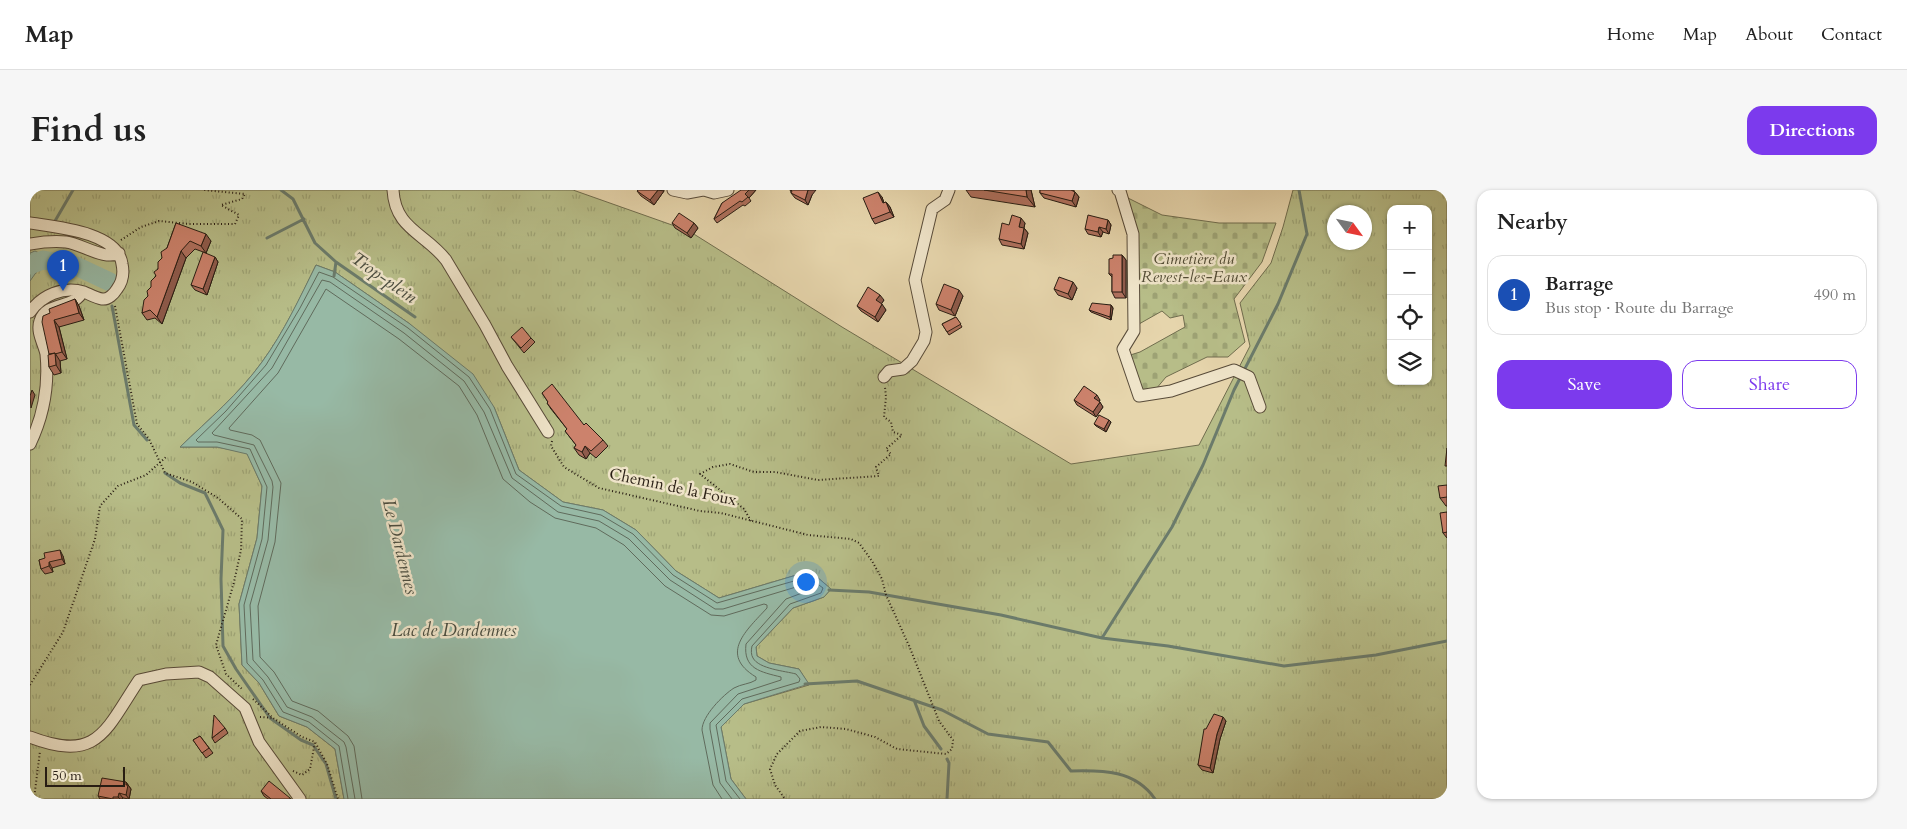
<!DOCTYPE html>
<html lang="en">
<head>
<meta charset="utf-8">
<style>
  body { margin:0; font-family:Cardo,serif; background:#f6f6f6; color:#222 }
  .controls { position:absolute; right:15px; top:15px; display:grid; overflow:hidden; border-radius:10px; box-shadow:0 1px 4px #0004 }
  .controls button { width:45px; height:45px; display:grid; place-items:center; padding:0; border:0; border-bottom:1px solid #e0e0e0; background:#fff; color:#222; font:25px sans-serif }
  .compass { position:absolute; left:1297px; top:15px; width:45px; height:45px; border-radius:50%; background:#fff; box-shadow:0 1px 4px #0004; rotate:123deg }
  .scale { position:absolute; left:15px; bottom:12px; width:80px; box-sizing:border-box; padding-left:5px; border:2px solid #281d13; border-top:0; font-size:14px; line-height:18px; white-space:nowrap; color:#281d13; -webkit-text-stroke:4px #efe4c9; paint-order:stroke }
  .you { position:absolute; left:775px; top:391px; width:18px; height:18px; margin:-12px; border:4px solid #fff; border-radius:50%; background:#1a73e8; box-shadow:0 0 0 8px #1a73e833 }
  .badge { display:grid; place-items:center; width:32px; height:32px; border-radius:50%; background:#7c3aed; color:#fff; font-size:16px; font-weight:700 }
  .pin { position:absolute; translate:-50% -41px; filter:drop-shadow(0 1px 2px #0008) }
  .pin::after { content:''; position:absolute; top:26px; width:18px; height:15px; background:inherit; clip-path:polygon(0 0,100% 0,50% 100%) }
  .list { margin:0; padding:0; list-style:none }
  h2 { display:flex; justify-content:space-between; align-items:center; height:65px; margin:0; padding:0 20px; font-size:21px }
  h2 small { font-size:16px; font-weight:400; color:#767676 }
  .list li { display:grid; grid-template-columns:32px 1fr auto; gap:15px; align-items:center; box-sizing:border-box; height:80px; margin:0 10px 10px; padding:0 10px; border:1px solid #e0e0e0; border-radius:15px }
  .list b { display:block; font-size:19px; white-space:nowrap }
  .list p { margin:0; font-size:16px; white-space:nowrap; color:#767676 }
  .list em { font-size:16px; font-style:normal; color:#767676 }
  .actions { display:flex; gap:10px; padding:15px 20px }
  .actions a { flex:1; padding:11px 0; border:1px solid #7c3aed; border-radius:15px; text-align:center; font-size:18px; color:#7c3aed }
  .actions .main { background:#7c3aed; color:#fff }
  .icon { flex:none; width:28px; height:28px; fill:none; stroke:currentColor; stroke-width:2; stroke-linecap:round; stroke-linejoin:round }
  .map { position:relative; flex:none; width:1417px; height:609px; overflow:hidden; border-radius:15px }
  header { display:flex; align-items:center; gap:30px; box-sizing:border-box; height:70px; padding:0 25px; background:#fff; border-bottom:1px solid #e0e0e0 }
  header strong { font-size:24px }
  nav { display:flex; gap:28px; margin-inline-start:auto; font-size:18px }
  .intro { display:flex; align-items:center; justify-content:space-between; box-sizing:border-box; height:120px; padding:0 30px }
  h1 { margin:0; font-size:35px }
  .button { padding:12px 22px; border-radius:15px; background:#7c3aed; color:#fff; font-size:18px; font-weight:700 }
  main { display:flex; gap:30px; padding:0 30px }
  aside { flex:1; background:#fff; border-radius:15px; box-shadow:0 1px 4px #0004 }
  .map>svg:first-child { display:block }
  .grass { fill:url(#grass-tufts); stroke:#706d4e; fill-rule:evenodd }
  .cemetery { fill:url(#cemetery-stones); stroke:#706d4e }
  .water { fill:#97b9a5; stroke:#6b7b6b }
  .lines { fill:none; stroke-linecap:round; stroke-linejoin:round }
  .shore { stroke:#606b5c; stroke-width:1 }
  .stream { stroke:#6b7b6b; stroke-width:3 }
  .river { stroke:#97b9a5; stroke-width:19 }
  .minor-casing { stroke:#584b39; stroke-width:13 }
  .path { stroke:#281d13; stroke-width:2; stroke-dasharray:1 2.5; stroke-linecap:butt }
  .minor { stroke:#efe4c9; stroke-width:11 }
  .wall { fill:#af705d; stroke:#281d13 }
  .shaded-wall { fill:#8f5b4c; stroke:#281d13 }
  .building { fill:#cc826c; stroke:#281d13 }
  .labels { text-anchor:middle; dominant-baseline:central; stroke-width:5; stroke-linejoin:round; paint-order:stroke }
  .park-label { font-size:16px; font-style:italic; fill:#534d36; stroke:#efe4c9 }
  .street-label { font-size:16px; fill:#281d13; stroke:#efe4c9 }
  .water-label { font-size:18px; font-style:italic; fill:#494c3f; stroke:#efe4c9 }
</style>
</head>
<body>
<header>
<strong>Map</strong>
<nav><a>Home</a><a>Map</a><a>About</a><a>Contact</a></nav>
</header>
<div class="intro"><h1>Find us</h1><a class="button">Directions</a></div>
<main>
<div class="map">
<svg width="1417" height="609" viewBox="0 0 1417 609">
  <defs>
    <pattern id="grass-tufts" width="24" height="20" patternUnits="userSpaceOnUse" patternTransform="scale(1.25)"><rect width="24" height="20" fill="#b7bd88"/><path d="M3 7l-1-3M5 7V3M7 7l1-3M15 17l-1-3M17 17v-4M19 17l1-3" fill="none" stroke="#9da274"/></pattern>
    <pattern id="cemetery-stones" width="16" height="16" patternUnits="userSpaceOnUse" patternTransform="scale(1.25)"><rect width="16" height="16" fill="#b7bd88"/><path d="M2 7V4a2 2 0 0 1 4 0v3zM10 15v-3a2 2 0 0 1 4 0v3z" fill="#9da274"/></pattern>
  </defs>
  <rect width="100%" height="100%" fill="#e6d5ac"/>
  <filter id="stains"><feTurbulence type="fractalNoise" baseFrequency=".004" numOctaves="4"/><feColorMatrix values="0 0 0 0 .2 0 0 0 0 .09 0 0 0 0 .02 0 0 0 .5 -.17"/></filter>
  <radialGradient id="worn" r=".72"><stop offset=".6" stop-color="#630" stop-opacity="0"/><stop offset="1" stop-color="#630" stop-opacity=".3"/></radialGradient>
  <path class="grass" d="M0 0H543L659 41 812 137 1041 274 1169 255 1220 156 1210 113 1241 73 1253 37 1263 0H1417V609H716L701 589 691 537 714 514 779 495 769 479 739 473 727 466 726 457 763 418 794 407 801 399 780 381 689 408 646 381 606 340 573 320 533 312 489 280 464 217 380 134 305 82 286 75C270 108 254 142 232 172 210 203 178 230 150 257H187L217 263 232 296 227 348 209 414 212 475 229 493 249 526 277 537 305 559 314 609H0ZM1361 19H1398V191H1361ZM1304 22H1334V52H1304Z"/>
  <path class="cemetery" d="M1096 7 1132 25 1189 33H1246L1232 72 1204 109 1215 152 1198 167H1177L1136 187 1126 199 1112 200 1097 166 1110 162 1155 137 1153 125 1140 128 1132 121 1109 134Z"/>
  <path class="water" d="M5 61 11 64 13 70 10 77 0 91V63Z
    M286 75 305 82 380 134 443 184 464 217 489 280 533 312 573 320 606 340 646 381 689 408 780 381 801 399 794 407 763 418 726 457 727 466 739 473 769 479 779 494 714 514 691 537 701 589 716 609H314L305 559 277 537 249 526 229 493 212 475 209 414 227 348 232 296 217 264 187 257H150C178 230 209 204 232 172 254 142 270 107 286 75Z"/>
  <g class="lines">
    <path class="shore" d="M318 609 309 556 279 532 253 522 233 490 217 473 214 415 232 349 237 297 220 259 187 252H168L166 250 196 221 236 175 270 118 289 82 303 87 378 138 439 187 460 219 486 284 531 316 571 325 603 344 643 385 687 413 778 387 793 398 791 403 760 414 722 456C721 460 721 465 723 468 729 479 755 481 766 484L770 489 769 492 712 509 686 535 696 591 710 609
      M325 609 316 557 314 552 282 527 257 517 238 487 223 470 220 415 238 350 243 297 242 291 224 255 184 245 182 243 242 178 292 90 300 92 374 143 434 191 454 222 482 288 528 322 569 331 599 349 640 390 685 419H693L776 394 781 396 780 400 756 409 716 454C713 479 731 482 751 487V490L708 504 680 533V539L690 593 702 609
      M332 609 324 556 318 546 288 521 262 511 244 482 230 467 228 416 245 352 251 293 230 250 222 245 200 240 199 238 248 183 296 99 369 149 429 196 447 225 473 289 500 312 525 328 566 338 594 355 635 396 681 425 694 426 734 414 737 415V418C717 440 688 464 726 487V490C720 494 711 494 704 498 693 505 672 526 672 540L683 595 692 609"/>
    <path class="stream" d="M251 0 263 9 285 53 306 72 304 86
      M25 31 43 0
      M237 48 274 29
      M306 72 385 127
      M82 116 104 235 117 250
      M135 283 150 293 175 303 193 340 191 389 193 456 206 479 240 528 271 550 283 555 296 574 306 609
      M799 400 839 402 971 425 1072 448 1138 456 1254 476 1346 465 1417 451
      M1072 448 1142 337 1173 275 1204 200 1248 114 1277 44 1269 0
      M775 494 827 491 912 520 958 544 1018 552 1041 581C1073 580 1105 580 1125 609
      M884 510 894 536 911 559
      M917 569 919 573 917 609"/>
    <path class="river" d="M0 75 13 70 46 76 80 92"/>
    <defs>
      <path id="minor" d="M363 0C365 39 395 43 416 70L455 135 477 176 518 242
        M643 0 657 3 673 0
        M674 0 684 3 698 0
        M1088 0 1090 1 1103 44 1104 141 1093 159 1109 206 1141 201 1204 180 1219 187 1230 217
        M0 33C26 37 88 42 92 74 94 83 93 91 87 99 84 104 78 110 72 109 66 108 59 104 54 102 33 96 12 105 0 122
        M0 54C12 52 24 51 36 52 52 54 75 71 89 63
        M854 187 859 181 873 179 882 171 894 151 896 142 885 90 902 19 915 10 919 0
        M0 254C13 227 19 195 16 164 14 154 6 142 10 131 16 111 45 119 52 102
        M0 547C68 573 75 541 109 490L136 484 169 482 180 487 215 518 229 552 270 609"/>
    </defs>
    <use href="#minor" class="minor-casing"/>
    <path class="path" d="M91 50 111 37 129 31 159 34H205L209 25 191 15 212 9 215 4 174 0
      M85 116 107 234 119 249 135 283 162 292 188 308 212 329 211 360 204 392 186 455 196 484 212 499
      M522 251 521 256 534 277 569 298 670 321 691 323 778 345 821 349 829 353 842 371 852 389 856 405 880 458 909 531 923 550 922 559 916 564 867 559 845 547 816 539 791 537 770 541 747 564 740 579 745 595 755 609
      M721 331 714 319 670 284 683 277 700 274 724 282H745L788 290 849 286 846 277 861 264 856 259 872 245 863 242 861 232 854 227 856 207 855 197
      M0 495 33 442 65 349 70 316 88 296 116 285 136 267
      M223 509 243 528 272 547 285 552 297 574 308 609
      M230 527 243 528
      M263 581 272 585 280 579 285 552
      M4 609 10 561"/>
    <use href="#minor" class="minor"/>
  </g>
  <path class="wall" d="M608 0H634V1L624 15 611 6 607 1Z
    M726 0 719 8 721 11 715 16 713 15 687 33 684 29 692 13Z
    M760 0 782 5 778 15 765 8 761 3V2Z
    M936 0H1001L1005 17 941 7Z
    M1010 0H1044V1L1049 7 1046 17 1014 8 1010 3Z
    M852 7 854 13 856 12 860 17 864 27 845 34 842 29Z
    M1078 30 1081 35 1079 44 1073 42 1071 47 1058 44 1055 39Z
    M146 33 181 51 176 63 165 59 156 68 132 134 125 128 117 130 112 123 118 106 132 68 137 58Z
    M642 33H664L668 38 661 48 645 38Z
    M995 33 994 38 998 43 994 59 972 55 969 49 979 35Z
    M1092 65 1096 70V108H1085L1082 102V87L1079 84 1083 68Z
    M185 67 188 72 177 105 165 100 161 95Z
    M1047 98 1042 110 1028 105 1024 99Z
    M933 106 925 126 909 120 906 114Z
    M45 109 49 116 54 130 29 137 37 169 30 171 31 183 24 185 19 177 20 123Z
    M854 110 851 114 856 120 848 132 831 121 827 116Z
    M1081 115 1083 118 1081 130 1061 122 1059 120Z
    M926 127 932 137 919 145 912 134Z
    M481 147 501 148 505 152 494 163Z
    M512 203 573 250 578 256 566 268 560 263 556 269 549 265 544 258 546 255 535 241 537 239 521 219 517 213 518 212Z
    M1044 210H1070L1069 212 1073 217 1066 227 1047 215Z
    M1081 232 1076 242 1066 236 1064 234Z
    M1417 295V316H1416L1410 308Z
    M1417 322V348L1413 343Z
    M33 366 35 374 22 378 23 382 15 384 11 379 9 370Z
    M1196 531 1190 549 1183 583 1172 580 1168 575 1176 539Z
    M195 538 198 543 185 553 182 548Z
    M170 546 183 563 176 568 163 550Z
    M96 592 101 599 99 609 93 608 92 609H70L68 606Z
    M231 601 261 609H238L234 606Z"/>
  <path class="shaded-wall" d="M628 0 634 1 624 15 620 10Z
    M719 0H726L719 8 715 4Z
    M778 0H786L782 5 778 15 775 10Z
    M996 0H1001L1005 17 997 7Z
    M848 2 852 7 856 19 853 13Z
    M1045 2 1049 7 1046 17 1042 11Z
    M856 12 860 17 864 27 860 22Z
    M991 28 995 33 993 42 989 37Z
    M1078 30 1081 35 1079 44 1076 39Z
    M664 33 668 38 661 48 657 43Z
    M1069 37 1073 42 1071 47 1068 42Z
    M994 38 998 43 994 59 991 54Z
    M176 44 181 51 176 63 171 56Z
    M151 61 156 68 132 134 127 127Z
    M1092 65 1096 70V108L1092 102Z
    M185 67 188 72 177 105 173 99Z
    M1043 92 1047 98 1042 110 1038 104Z
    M929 100 933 106 925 126 921 120Z
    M850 105 854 110 850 116 846 110Z
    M45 109 49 116 54 130 49 123Z
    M852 114 856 120 848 132 845 127Z
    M1081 115 1083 118 1081 130 1080 127Z
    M24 130 29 137 37 169 32 162Z
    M25 163 30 171 31 183 26 175Z
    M2 200 5 205 1 218 0 206Z
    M1067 205 1070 210 1068 213 1064 208Z
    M1070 212 1073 217 1066 227 1063 222Z
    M1079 230 1081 232 1076 242 1074 239Z
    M555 256 560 263 556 269 552 262Z
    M30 360 33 366 35 374 32 369Z
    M19 372 22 378 23 382 19 376Z
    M1193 527 1196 531 1190 549 1183 583 1180 578 1187 544Z
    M96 592 101 599 99 609 96 605Z
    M89 603 93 608 92 609H90L88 607Z"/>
  <path class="building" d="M608 0H628L620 10 607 1Z
    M711 0H719L715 4 718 7 712 12 710 11 684 29 692 13Z
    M761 0H778L775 10 761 3 762 1Z
    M954 0H996L997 7Z
    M1010 0H1041L1045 2 1042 11 1010 3Z
    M848 2 853 13 856 12 860 22 842 29 833 8Z
    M649 23 664 33 657 43 642 33Z
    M982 25 991 28 989 37 994 38 991 54 969 49 972 33 979 35Z
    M1058 25 1078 30 1076 39 1069 37 1068 42 1055 39Z
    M146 33 176 44 171 56 160 51 151 61 127 127 120 120 112 123 114 110 118 106 117 101 121 97V91L126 86 124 82 128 79V72L132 68 131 62 137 58Z
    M173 62 185 67 173 99 161 95Z
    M1083 65H1092V102H1082V84H1079V69L1083 68Z
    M1029 87 1043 92 1038 104 1024 99Z
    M914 94 929 100 921 120 906 114Z
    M838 97 850 105 846 110 852 114 845 127 827 116Z
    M45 109 49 123 24 130 32 162 25 164V163L19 164 12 132 13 126 20 123 19 119Z
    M1062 113 1081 115 1080 127 1059 120Z
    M926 127 931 134 917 142 912 134Z
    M492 137 501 148 491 158 481 147Z
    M25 163 26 175 19 177 18 165Z
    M522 194 554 235 556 233 573 250 561 261 555 256 552 262 544 258 546 255 535 241 537 239 517 213 518 212 512 203Z
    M1054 196 1067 205 1064 208 1070 212 1063 222 1044 210Z
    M1069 225 1079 230 1074 239 1064 234Z
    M1417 258V276H1415Z
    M1417 295V307L1410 308 1408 296Z
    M1417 322V342L1413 343 1410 323Z
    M30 360 32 369 19 372V376L11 379 9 370 15 368 14 363Z
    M1184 524 1193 527 1187 544 1180 578 1168 575 1174 539H1176Z
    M184 525 195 538 182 548Z
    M170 546 179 558 172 563 163 550Z
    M72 588 96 592V595H98L96 605 89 603 88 607H83V609L68 606Z
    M239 591 260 608V609H241L231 601Z"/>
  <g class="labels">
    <g class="park-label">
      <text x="1164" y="69">Cimetière du<tspan x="1164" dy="18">Revest-les-Eaux</tspan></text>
    </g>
    <g class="street-label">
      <text transform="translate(643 297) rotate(12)">Chemin de la Foux</text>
    </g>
    <g class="water-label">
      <text transform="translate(354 88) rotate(35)">Trop-plein</text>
      <text transform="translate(370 357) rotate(76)">Le Dardennes</text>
      <text x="424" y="440">Lac de Dardennes</text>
    </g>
  </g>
  <rect width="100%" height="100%" filter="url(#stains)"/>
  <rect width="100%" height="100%" fill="url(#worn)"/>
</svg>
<div class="controls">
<button>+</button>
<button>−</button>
<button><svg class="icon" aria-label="locate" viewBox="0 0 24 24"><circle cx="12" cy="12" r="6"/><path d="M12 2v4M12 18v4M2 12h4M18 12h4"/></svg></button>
<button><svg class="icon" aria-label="layers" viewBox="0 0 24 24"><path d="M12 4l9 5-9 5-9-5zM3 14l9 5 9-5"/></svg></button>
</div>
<svg class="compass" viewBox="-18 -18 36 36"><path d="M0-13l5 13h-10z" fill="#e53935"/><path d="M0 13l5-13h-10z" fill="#767676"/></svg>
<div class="scale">50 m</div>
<div class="you"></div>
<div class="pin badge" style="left:33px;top:101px;background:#1a4fb4">1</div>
</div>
<aside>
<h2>Nearby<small></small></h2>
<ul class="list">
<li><span class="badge" style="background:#1a4fb4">1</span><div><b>Barrage</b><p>Bus stop · Route du Barrage</p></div><em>490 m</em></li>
</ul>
<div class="actions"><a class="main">Save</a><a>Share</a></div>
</aside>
</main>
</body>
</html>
